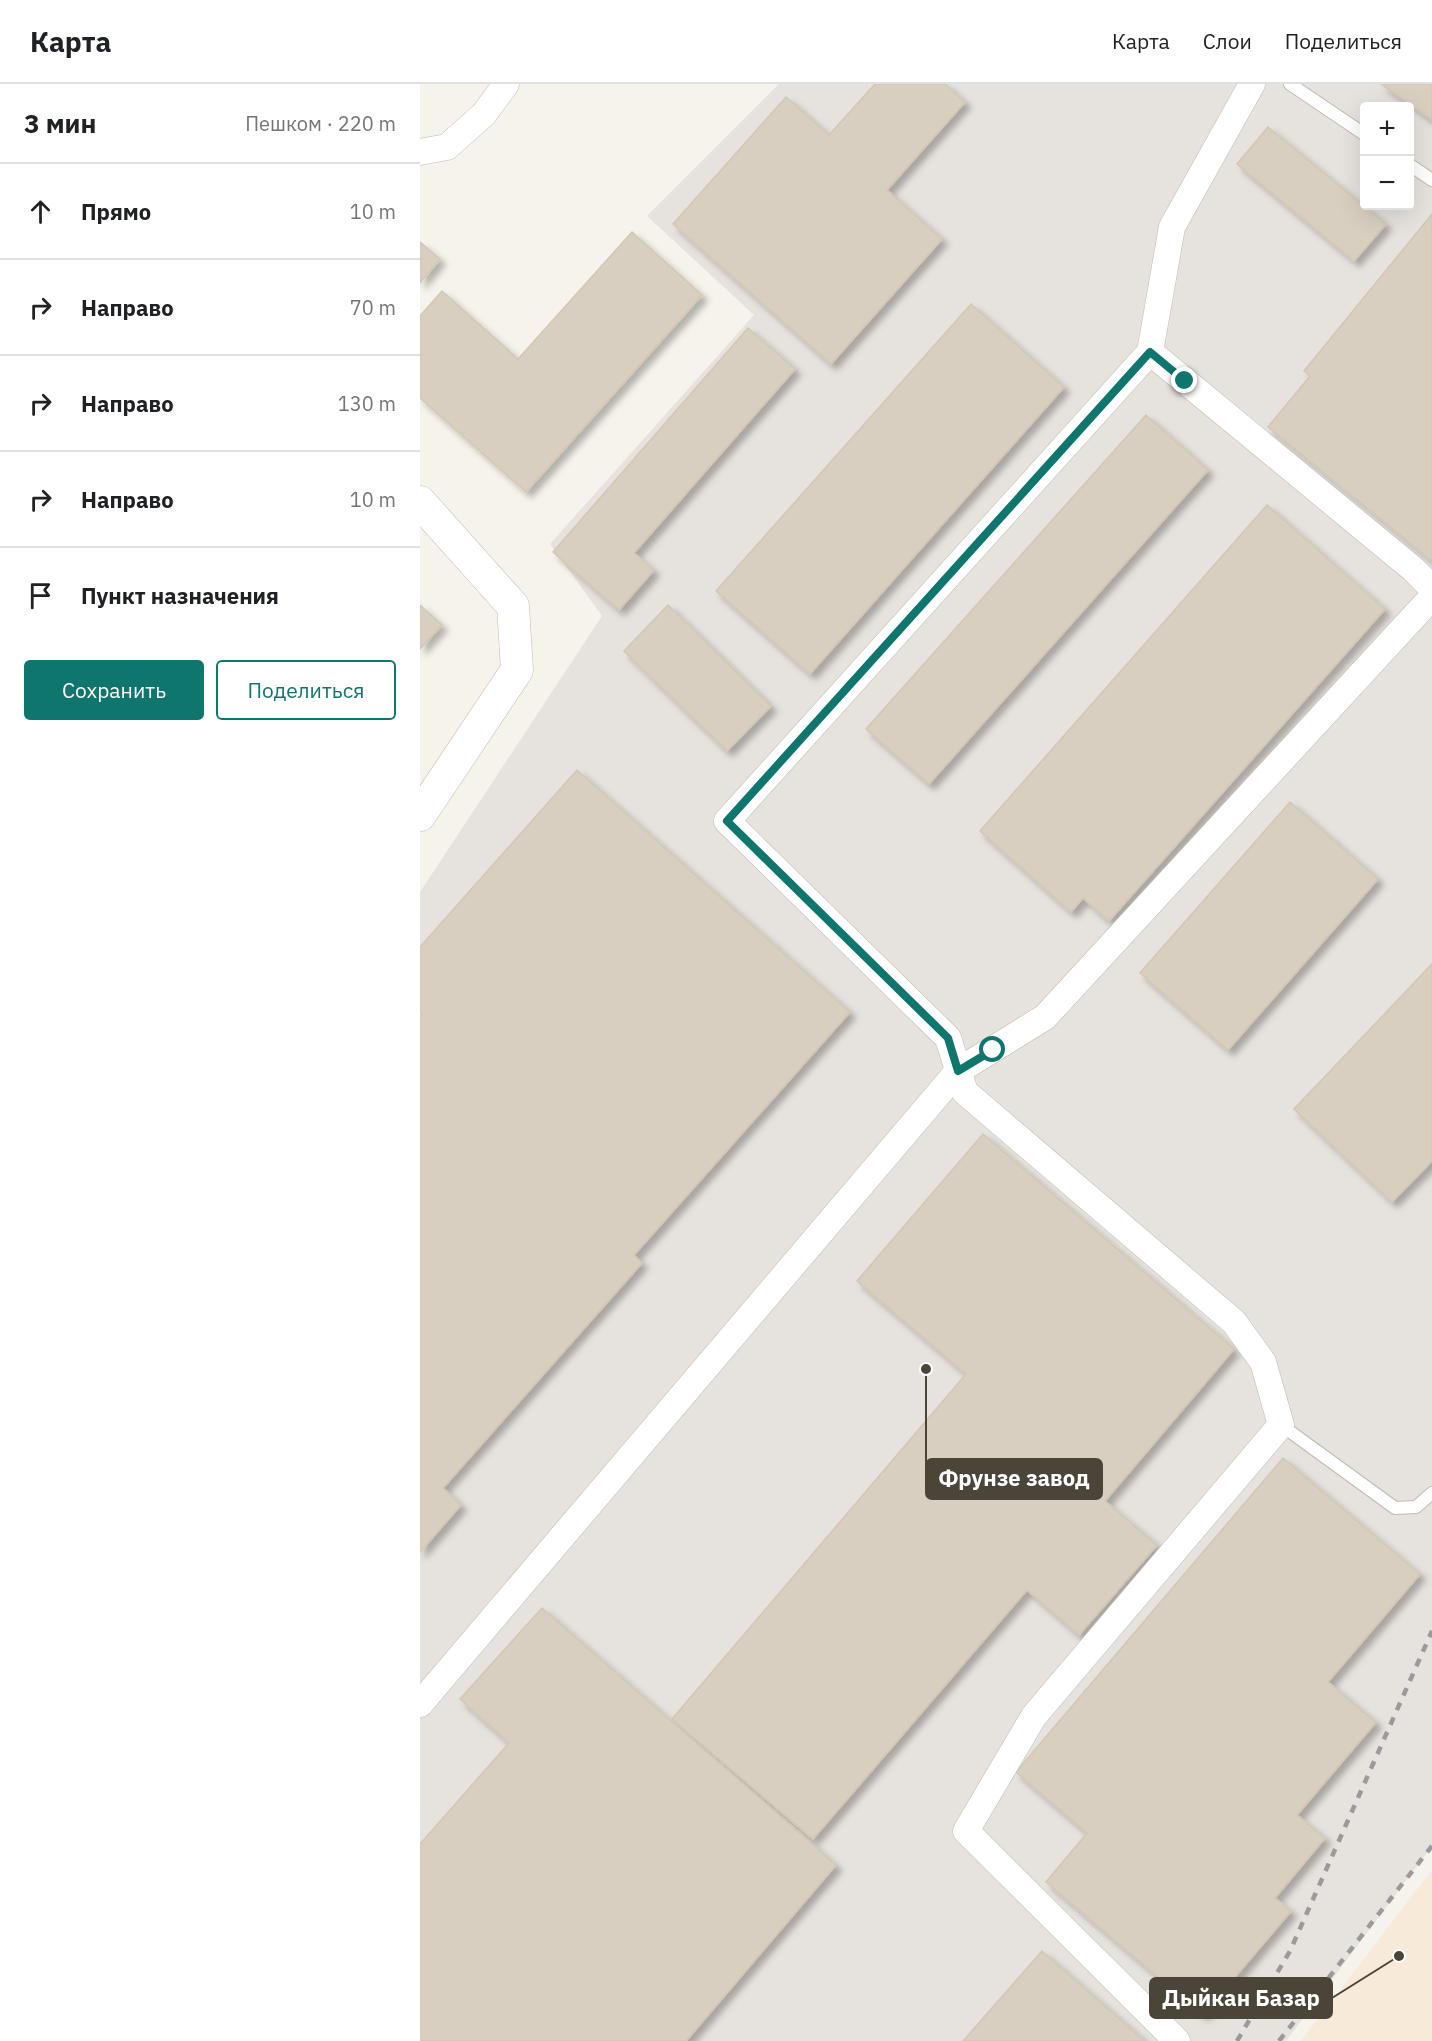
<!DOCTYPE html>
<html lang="ru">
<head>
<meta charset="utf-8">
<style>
  body { margin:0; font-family:"IBM Plex Sans",sans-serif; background:#f2f2f2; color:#202124 }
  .controls { position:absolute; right:18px; top:18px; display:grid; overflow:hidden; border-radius:6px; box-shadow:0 6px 24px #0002 }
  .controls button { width:54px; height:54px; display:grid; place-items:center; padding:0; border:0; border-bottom:2px solid #e0e0e0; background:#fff; color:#202124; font:30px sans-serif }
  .stop { position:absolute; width:18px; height:18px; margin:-14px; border:4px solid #0f766e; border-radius:50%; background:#fff }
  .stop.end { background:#0f766e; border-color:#fff; box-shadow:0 2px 6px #0008 }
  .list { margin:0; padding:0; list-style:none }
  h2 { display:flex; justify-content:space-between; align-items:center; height:78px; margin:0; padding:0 24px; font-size:26px }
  h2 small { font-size:20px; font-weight:400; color:#757577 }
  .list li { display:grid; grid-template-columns:39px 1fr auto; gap:18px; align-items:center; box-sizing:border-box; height:96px; padding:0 24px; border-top:2px solid #e0e0e0 }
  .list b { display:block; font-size:22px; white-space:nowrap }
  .list em { font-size:20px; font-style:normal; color:#757577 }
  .actions { display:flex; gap:12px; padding:18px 24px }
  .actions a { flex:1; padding:14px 0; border:2px solid #0f766e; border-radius:6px; text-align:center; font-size:21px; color:#0f766e }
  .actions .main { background:#0f766e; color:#fff }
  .icon { flex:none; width:33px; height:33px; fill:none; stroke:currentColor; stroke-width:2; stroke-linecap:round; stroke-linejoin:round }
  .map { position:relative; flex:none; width:1012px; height:1957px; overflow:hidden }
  header { display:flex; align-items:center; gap:36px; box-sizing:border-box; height:84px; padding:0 30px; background:#fff; border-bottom:2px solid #e0e0e0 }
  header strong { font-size:28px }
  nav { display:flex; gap:33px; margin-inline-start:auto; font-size:21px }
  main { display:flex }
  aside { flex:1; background:#fff }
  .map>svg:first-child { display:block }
  .commercial { fill:#f7ead8 }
  .industrial { fill:#e6e2dd; fill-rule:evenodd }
  .building { fill:#d8cfc1; stroke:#d3c7b4; stroke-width:1.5; filter:url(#shadow) }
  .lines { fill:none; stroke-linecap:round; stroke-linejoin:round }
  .service-casing { stroke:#c2bbae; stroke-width:14 }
  .minor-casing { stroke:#c2bbae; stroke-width:27 }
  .tertiary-casing { stroke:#c2bbae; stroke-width:33 }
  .service { stroke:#fff; stroke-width:12 }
  .minor { stroke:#fff; stroke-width:26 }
  .tertiary { stroke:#fff; stroke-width:32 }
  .rail { stroke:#9a9a9a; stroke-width:4.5; stroke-dasharray:8 8; stroke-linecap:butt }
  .route { stroke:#0f766e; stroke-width:8 }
  .leader { fill:none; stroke:#4b4439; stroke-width:2 }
  .callout-dot { fill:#4b4439; stroke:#fff; stroke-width:2 }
  .callout { fill:#4b4439; stroke:#4b4439; stroke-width:2 }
  .callout-label { font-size:22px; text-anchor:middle; font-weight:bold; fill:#fff }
</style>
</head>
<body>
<header>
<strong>Карта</strong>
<nav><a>Карта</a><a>Слои</a><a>Поделиться</a></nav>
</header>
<main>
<aside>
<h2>3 мин<small>Пешком · 220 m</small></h2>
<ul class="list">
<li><svg class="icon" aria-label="ahead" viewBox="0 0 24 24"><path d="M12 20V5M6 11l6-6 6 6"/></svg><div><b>Прямо</b></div><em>10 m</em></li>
<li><svg class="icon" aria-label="right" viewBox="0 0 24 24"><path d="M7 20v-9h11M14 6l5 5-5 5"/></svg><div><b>Направо</b></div><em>70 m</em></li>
<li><svg class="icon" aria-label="right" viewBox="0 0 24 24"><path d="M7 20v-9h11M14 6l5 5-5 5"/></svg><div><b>Направо</b></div><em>130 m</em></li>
<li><svg class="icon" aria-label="right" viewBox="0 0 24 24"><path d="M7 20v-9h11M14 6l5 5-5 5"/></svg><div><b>Направо</b></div><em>10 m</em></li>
<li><svg class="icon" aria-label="arrive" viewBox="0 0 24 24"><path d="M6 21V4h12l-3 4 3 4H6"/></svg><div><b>Пункт назначения</b></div></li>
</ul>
<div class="actions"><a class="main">Сохранить</a><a>Поделиться</a></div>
</aside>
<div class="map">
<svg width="1012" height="1957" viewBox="0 0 1012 1957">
  <defs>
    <filter id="shadow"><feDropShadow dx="5.5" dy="5.5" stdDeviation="3" flood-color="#0004"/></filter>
  </defs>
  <rect width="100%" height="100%" fill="#f6f3ec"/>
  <path class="commercial" d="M1012 1786V1957H881Z"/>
  <path class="industrial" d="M359 0H1012V1762L866 1957H0V808L182 532 130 460 334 231 227 132ZM944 22H990V122H944Z"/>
  <path class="building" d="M455 0H525L545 18 467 106 522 155 411 280 253 140 366 13 409 51Z
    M961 0H1012V36Z
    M848 43 966 140 934 177 817 80Z
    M1012 130V477L848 343 890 292 884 287Z
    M212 148 282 211 106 408 0 314V232L22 207 98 275Z
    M0 158 20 175 0 199Z
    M551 220 644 303 390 590 296 507Z
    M328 244 375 285 214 469 234 486 199 526 133 468Z
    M726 331 788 386 509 700 446 645Z
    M847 421 965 525 689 837 663 814 651 828 560 747Z
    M0 521 22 541 0 565Z
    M248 521 351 622 307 667 204 567Z
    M157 686 430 928 214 1171 222 1179 23 1404 41 1421 0 1468V933L2 930 0 928V863Z
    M870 718 958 795 808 966 720 889Z
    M1012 880V1077L972 1118 874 1025Z
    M563 1050 814 1265 685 1417 737 1461 659 1551 607 1506 393 1755 252 1635 546 1290 437 1197Z
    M863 1374 1000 1490 908 1598 956 1638 877 1731 905 1754 855 1814 871 1827 783 1931 626 1798 667 1749 596 1688Z
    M122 1524 416 1781 266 1957H0V1760L89 1659 40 1615Z
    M622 1867 725 1957H543Z"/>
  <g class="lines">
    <defs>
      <path id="service" d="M870 0 944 50
        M990 81 1012 96
        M861 1341 975 1424 996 1423 1012 1409"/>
      <path id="minor" d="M0 68 27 63 64 30 86 0
        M730 268 993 485 1012 504
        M0 1620 538 987 625 933 1012 513
        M757 1957 546 1747 614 1632 861 1341 843 1278 814 1238 545 1008 528 954 307 737 730 268 752 143 832 0"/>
      <path id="tertiary" d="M0 418 93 522 97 586 0 731"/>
    </defs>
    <use href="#service" class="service-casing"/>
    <use href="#minor" class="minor-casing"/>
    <use href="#tertiary" class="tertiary-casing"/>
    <use href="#service" class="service"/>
    <use href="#minor" class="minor"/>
    <use href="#tertiary" class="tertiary"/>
    <path class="rail" d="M817 1957 870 1867 1012 1547
      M859 1957 1012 1762"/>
  </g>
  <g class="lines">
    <path class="route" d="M573 966 538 987 528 954 307 737 730 268 765 297"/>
  </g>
  <path class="leader" d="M506 1285L506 1395M979 1872L912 1914"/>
  <g class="callout-dot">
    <circle cx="506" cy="1285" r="6"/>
    <circle cx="979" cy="1872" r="6"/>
  </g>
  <g class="callout">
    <rect x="506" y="1375" width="176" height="40" rx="6"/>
    <rect x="730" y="1894" width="182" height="40" rx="6"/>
  </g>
  <g class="callout-label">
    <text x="594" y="1402">Фрунзе завод</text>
    <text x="821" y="1922">Дыйкан Базар</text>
  </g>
</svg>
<div class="controls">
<button>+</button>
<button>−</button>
</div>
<div class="stop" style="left:573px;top:966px"></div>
<div class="stop end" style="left:765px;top:297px"></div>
</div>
</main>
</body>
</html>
